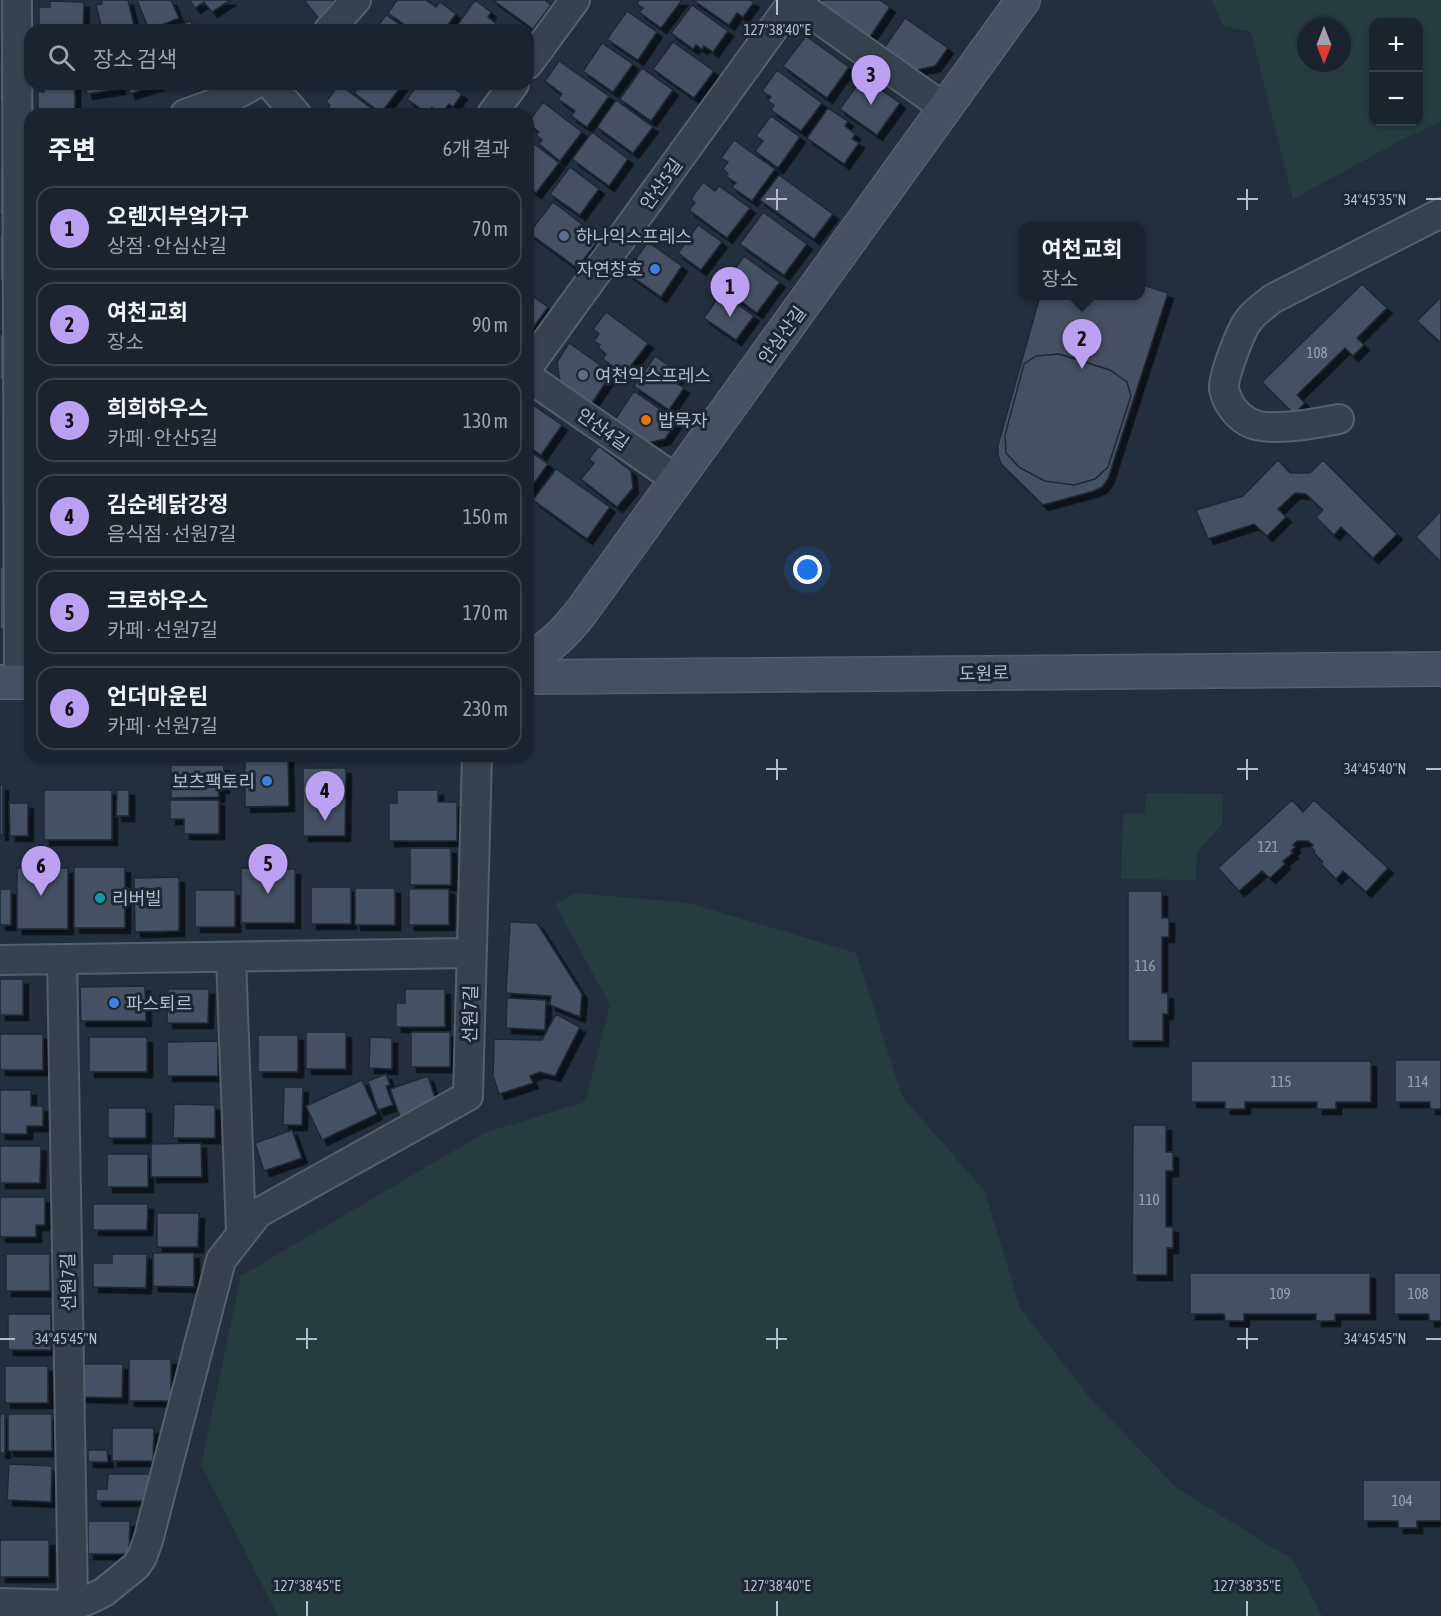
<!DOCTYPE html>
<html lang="ko">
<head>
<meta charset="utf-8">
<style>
  body { margin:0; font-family:"Asap Condensed","Noto Sans KR",sans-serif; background:#242b36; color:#f1f3f6 }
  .controls { position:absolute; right:18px; top:18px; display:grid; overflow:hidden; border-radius:12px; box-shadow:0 2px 4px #0004 }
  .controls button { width:54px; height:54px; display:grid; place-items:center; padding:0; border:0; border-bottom:2px solid #39404a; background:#1b232e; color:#f1f3f6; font:30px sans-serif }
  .compass { position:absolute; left:1297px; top:18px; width:54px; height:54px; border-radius:50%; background:#1b232e; box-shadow:0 2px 4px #0004; rotate:180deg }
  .you { position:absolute; left:808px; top:570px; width:21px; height:21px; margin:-15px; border:4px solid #fff; border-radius:50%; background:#1a73e8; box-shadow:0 0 0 9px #1a73e833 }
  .badge { display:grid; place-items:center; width:39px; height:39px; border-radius:50%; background:#bca0f2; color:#111; font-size:20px; font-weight:700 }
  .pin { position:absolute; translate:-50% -50px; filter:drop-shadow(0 2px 3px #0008) }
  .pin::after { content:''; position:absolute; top:32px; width:21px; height:18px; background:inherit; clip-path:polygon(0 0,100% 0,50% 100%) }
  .popup { position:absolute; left:1019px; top:222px; width:126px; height:78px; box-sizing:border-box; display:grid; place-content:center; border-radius:12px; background:#1b232e; filter:drop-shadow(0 2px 4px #0005); font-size:20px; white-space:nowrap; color:#a0a4aa }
  .popup b { font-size:22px; color:#f1f3f6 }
  .popup::after { content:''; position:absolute; left:50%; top:100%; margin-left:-12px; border:12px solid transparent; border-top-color:#1b232e }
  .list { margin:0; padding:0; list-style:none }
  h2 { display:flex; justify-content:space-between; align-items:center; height:78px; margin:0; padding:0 24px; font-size:26px }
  h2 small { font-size:20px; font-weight:400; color:#a0a4aa }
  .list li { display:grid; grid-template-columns:39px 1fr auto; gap:18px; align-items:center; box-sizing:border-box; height:84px; margin:0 12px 12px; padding:0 12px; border:2px solid #39404a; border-radius:18px }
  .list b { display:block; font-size:22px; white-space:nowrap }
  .list p { margin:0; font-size:20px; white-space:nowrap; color:#a0a4aa }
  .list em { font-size:20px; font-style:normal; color:#a0a4aa }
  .icon { flex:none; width:33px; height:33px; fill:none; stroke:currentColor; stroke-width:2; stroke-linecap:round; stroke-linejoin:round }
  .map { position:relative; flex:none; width:1441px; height:1616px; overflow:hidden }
  .search { position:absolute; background:#1b232e; box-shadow:0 2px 4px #0004; left:24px; top:24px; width:510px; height:66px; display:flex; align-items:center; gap:15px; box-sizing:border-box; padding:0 21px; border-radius:18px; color:#a0a4aa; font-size:22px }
  .panel { position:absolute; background:#1b232e; box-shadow:0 2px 4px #0004; left:24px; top:108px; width:510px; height:654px; border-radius:18px }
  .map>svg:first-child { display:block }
  .green { fill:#263c3f; fill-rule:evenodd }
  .building { fill:#455162; stroke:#1f2835; stroke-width:1.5; filter:url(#shadow) }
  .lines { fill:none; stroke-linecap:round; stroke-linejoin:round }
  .street-casing { stroke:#565f6c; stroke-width:32 }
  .secondary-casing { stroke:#565f6c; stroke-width:36 }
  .street { stroke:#38414e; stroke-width:28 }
  .secondary { stroke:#465061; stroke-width:33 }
  .ticks { fill:none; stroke:#b4bcc9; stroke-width:2 }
  .service-dot { fill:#5c6f8a; stroke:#1d2633; stroke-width:2 }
  .shop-dot { fill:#3f7fe0; stroke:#1d2633; stroke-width:2 }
  .food-dot { fill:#e8710a; stroke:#1d2633; stroke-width:2 }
  .culture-dot { fill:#0f9aa8; stroke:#1d2633; stroke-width:2 }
  .labels { text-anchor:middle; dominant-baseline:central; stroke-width:6; stroke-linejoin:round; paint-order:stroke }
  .number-label { font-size:15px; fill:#98a1af }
  .street-label { font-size:18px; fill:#b4bcc9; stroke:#1d2633 }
  .poi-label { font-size:18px; fill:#b4bcc9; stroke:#1d2633; text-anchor:start }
  .ticks-label { font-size:15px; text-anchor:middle; fill:#b4bcc9; stroke:#1d2633; stroke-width:6; stroke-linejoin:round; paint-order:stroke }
</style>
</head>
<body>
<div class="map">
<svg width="1441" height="1616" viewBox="0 0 1441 1616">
  <defs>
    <filter id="shadow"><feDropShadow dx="5.5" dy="5.5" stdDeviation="0" flood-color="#0009"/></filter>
  </defs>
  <rect width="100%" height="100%" fill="#242f3e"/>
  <path class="green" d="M1212 0H1441V122L1411 135 1293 199 1251 32 1223 26ZM1418 22V122H1374V22ZM1306 27H1342V63H1306Z
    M1146 793 1223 794 1222 824 1197 852 1196 880 1121 879 1123 813 1145 814Z
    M576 893 689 903 856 953 902 1096 985 1192 1020 1308 1090 1398 1177 1488 1293 1560 1322 1616H279L277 1614 201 1465 241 1276 484 1133 585 1102 610 1005 555 904Z"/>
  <path class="building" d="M101 0H128L135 30H95V27L101 25 96 5 102 4Z
    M137 0H171L179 18 149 30Z
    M189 0H230L212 12 204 2 195 8Z
    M304 0H335L319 19Z
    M397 0H426L436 7 440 2 456 14 444 30H412L388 13Z
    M475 0 491 12 488 17 504 30H454Z
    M493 0H545L551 5 533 29Z
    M639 0H682L661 28 639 12 643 8 637 4Z
    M693 0H751L754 2 743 17 737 13 729 25Z
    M822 0H880L890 7 870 37 820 3Z
    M50 1 84 2 83 30H39V7H50Z
    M0 3H3V47H0Z
    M692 5 728 31 713 52 704 46 702 49 696 45 693 49 671 33Z
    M627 11 657 32 638 60 607 39Z
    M386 15 408 30H375Z
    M905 18 948 48 935 66 916 70 884 48Z
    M191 21 194 30H165Z
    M806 36 849 67 827 98 783 66Z
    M673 42 714 71 694 98 653 69Z
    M602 43 633 64 613 92 583 71Z
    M0 57H3V101L0 105Z
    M559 61 609 96 587 127 571 116 575 111 558 99 562 94 545 81Z
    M642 68 673 90 651 121 620 99Z
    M777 70 822 103 801 131 771 110 774 105 768 101 771 97 762 91Z
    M863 77 900 103 877 135 840 109Z
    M44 84H75V111H38V91L44 92Z
    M85 84H119L120 89 87 94Z
    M127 84H161L130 94Z
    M339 84 379 114H324L330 105 326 102Z
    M354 84H403L381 113 354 93 359 87Z
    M418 84H448L462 94 453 107 449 104 441 114 432 107 428 114 407 99Z
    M616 100 653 127 633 153 597 127Z
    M543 102 582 132 560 161 539 144 542 140 536 135 539 132 528 123Z
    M828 108 848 121 845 126 855 134 852 139 859 143 844 164 807 138Z
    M771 116 800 137 778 168 755 151 763 141 756 136Z
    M592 132 628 159 609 186 572 159Z
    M528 139 559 163 536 193 528 187Z
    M734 140 775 169 752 201 732 187 736 183 726 176 728 174 723 169 728 162 721 158Z
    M0 167H3V215H0Z
    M570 167 599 189 580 215 550 194Z
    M779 175 833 214 814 239 760 200Z
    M703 182 715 191 719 186 750 208 727 238 689 210 695 203 691 199Z
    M553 202 600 238 577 268 529 233Z
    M763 212 807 244 784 275 740 244Z
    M698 225 722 242 701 270 678 253Z
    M0 234H3V279L0 283Z
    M648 242 682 266 661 297 626 272Z
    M744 256 780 282 757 313 722 288Z
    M1140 284 1168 293 1108 479 1102 487 1094 491 1043 505 1001 464 998 455V445L1040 296H1140Z
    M1362 284 1387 308 1357 338 1364 345 1353 356 1345 348 1297 395 1305 403 1294 414 1262 382Z
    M528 293 548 307 528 335Z
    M721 293 754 316 736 340 704 318Z
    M1441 297V343L1417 321Z
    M606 312 648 343 624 375 603 359 606 354 598 347 600 345 594 341 599 334 593 329Z
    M0 331 3 336V380H0Z
    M569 343 612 373 592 403 560 381 557 362Z
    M1059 354 1110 370 1127 382 1131 396 1108 467 1095 479 1074 485 1045 481 1020 468 1006 453 1005 435 1024 364 1036 356Z
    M655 356 675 370 672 374 678 378 675 382 684 388 669 410 634 386Z
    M634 391 677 421 665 439 646 443 614 421Z
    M530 403 562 425 541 455 528 446V404Z
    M599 446 631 471 633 488 617 507 581 479 594 463 589 459Z
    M528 450 548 464 529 490 528 489Z
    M1278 460 1290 473H1310L1323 460 1397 534 1373 558 1341 527 1334 535 1316 517 1323 510 1306 494 1295 493 1278 509 1286 517 1267 536 1254 524 1208 539 1196 510 1243 496Z
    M556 469 610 507 587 539 533 500Z
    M1441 511V560L1440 561 1416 537Z
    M0 567H4V629H0Z
    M288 756 289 806 245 807V757Z
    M171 765H224V788H219V797L171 798Z
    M303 768H346L345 836H303Z
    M0 785H3V835H0Z
    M44 790H112V840H44Z
    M117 790H129V816H116Z
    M397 790H438V802H457V841H389V803H397Z
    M170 800H219V834H184V819H170Z
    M1292 800 1303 812 1314 800 1388 868 1366 892 1343 871 1336 879 1321 864 1323 862 1314 853 1315 851 1311 847 1313 845 1308 841H1297L1293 845 1295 847 1291 851 1293 853 1283 861 1285 864 1270 878 1262 871 1239 891 1218 868Z
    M9 803H28V836H10Z
    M410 848H451V885H410Z
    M74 867H125V928H74Z
    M17 868H68V929H17Z
    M241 868 295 869V923H241Z
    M179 877V931L135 932 134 878Z
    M311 887H351V924H311Z
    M355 888H395V925H355Z
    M0 889H11V925H0Z
    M409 889H449V925H409Z
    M195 890H235V927H195Z
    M1128 891H1162V918H1169V937H1162V993H1168V1014H1163V1041H1128Z
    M510 922 537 923 582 994 580 1017 550 1005 551 996 506 993Z
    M0 979H23V1015H0Z
    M145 986 146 1021H81L80 987Z
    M168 989H209L208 1023H167Z
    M405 989H445V1027H396V1003H405Z
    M507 998 546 1000 545 1030 506 1028Z
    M556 1014 580 1027 555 1076 540 1072 530 1076 533 1083 499 1094 493 1076 494 1039 542 1040Z
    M306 1032H346V1069H306Z
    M411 1032H450V1067H411Z
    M0 1034H43V1070H0Z
    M258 1035H298V1072H258Z
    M89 1037H147V1072H89Z
    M370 1037 392 1038V1069L369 1068Z
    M218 1041V1076H167V1042Z
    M1395 1060H1441V1109H1430V1102H1395Z
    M1191 1061H1371V1102H1336V1109H1317V1102H1245V1109H1225V1102H1191Z
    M386 1074 390 1085 386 1086 393 1105 378 1110 368 1081Z
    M428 1076 437 1104 400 1117 390 1089Z
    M362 1080 377 1114 322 1140 306 1106Z
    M284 1087H303L302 1125H283Z
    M0 1090H31V1106H43V1126H27V1134H0Z
    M174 1104 215 1105V1138H173Z
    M108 1108H146V1138H108Z
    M1133 1125H1166V1152H1173V1171H1166V1227H1173V1248H1167V1275H1132Z
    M292 1130 302 1158 264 1171 255 1143Z
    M201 1143 202 1177H151V1144Z
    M0 1146H41L40 1183H0Z
    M107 1154H148V1187H107Z
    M0 1197H45V1225H36V1237H0Z
    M93 1204H148L147 1230H93Z
    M157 1213H199L198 1247H157Z
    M153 1253H194V1287L153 1286Z
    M6 1254H50V1291H6Z
    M112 1254H147L146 1288 93 1287V1263H112Z
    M1190 1273H1370V1314H1335V1321H1316V1314H1244V1321H1225L1224 1314H1190Z
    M1394 1273H1441V1321H1429V1314H1394Z
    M8 1314H51V1350H8Z
    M129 1359H171V1401H129Z
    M81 1364H123L122 1398 81 1397Z
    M5 1366H48V1403H5Z
    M0 1414H5V1453H0Z
    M8 1414H52V1451H8Z
    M112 1428H154L153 1461H112Z
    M88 1450H107L108 1462H88Z
    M9 1464 52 1466 51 1502 7 1500Z
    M108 1474H149L148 1501H96V1489H107Z
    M1363 1480H1441V1521H1417V1528H1398V1521H1363Z
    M88 1521H130L129 1554H88Z
    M0 1540H49V1577H0Z"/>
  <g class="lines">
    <defs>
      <path id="street" d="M17 0 19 682
        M792 0 946 109
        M329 30 356 0
        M528 64 575 0
        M270 84 296 114
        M185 114 230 98 255 84
        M492 114 514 84
        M528 367 794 0
        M528 377 677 480
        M1339 419C1318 423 1267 433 1248 422 1236 415 1227 403 1224 389 1222 379 1241 330 1248 321 1254 312 1264 306 1272 299L1441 213
        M231 957 241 1233
        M62 959 73 1605
        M0 960 471 953
        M0 1603 73 1605 88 1600 104 1592 136 1566 142 1557 148 1541 221 1260 258 1213 468 1096 477 756"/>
      <path id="secondary" d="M528 659C551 647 566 632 582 611L1023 0
        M528 677 1441 669
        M0 682H30"/>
    </defs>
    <use href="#street" class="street-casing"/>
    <use href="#secondary" class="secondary-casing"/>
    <use href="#street" class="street"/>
    <use href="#secondary" class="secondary"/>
  </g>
  <path class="ticks" d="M777 0V15M777 189V210M1247 189V210M766 199H787M1237 199H1258M1426 199H1441M777 759V780M1247 759V780M766 769H787M1237 769H1258M1426 769H1441M307 1328V1349M777 1328V1349M1247 1328V1349M0 1339H15M296 1339H317M766 1339H787M1237 1339H1258M1426 1339H1441M307 1601V1616M777 1601V1616M1247 1601V1616"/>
  <g class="service-dot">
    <circle cx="564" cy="236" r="6"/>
    <circle cx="583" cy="375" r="6"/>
  </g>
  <g class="shop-dot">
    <circle cx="655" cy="269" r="6"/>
    <circle cx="267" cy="781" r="6"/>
    <circle cx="114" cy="1003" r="6"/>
  </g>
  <circle class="food-dot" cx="646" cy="420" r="6"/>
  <circle class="culture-dot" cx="100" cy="898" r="6"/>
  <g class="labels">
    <g class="number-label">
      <text x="1317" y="352">108</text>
      <text x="1268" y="846">121</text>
      <text x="1145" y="965">116</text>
      <text x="1281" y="1081">115</text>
      <text x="1418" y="1081">114</text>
      <text x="1149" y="1199">110</text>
      <text x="1280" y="1293">109</text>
      <text x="1418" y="1293">108</text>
      <text x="1402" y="1500">104</text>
    </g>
    <g class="street-label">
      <text transform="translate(661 184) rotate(-54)">안산5길</text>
      <text transform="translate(782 335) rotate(-54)">안심산길</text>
      <text transform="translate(603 429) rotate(35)">안산4길</text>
      <text transform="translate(984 673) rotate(-1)">도원로</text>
      <text transform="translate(470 1014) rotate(-89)">선원7길</text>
      <text transform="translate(68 1282) rotate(-91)">선원7길</text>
    </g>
    <g class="poi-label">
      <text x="576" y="236">하나익스프레스</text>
      <text x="643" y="269" text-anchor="end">자연창호</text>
      <text x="595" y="375">여천익스프레스</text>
      <text x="658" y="420">밥묵자</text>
      <text x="255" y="781" text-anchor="end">보츠팩토리</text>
      <text x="112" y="898">리버빌</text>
      <text x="126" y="1003">파스퇴르</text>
    </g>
  </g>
  <g class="ticks-label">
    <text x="777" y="35">127°38'40"E</text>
    <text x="1375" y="205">34°45'35"N</text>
    <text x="1375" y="774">34°45'40"N</text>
    <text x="1375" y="1344">34°45'45"N</text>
    <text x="66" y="1344">34°45'45"N</text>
    <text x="307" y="1591">127°38'45"E</text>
    <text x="777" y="1591">127°38'40"E</text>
    <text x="1247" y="1591">127°38'35"E</text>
  </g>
</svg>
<div class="controls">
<button>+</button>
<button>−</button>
</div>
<svg class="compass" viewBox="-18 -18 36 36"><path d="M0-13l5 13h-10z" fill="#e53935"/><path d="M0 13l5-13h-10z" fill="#a0a4aa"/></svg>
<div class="you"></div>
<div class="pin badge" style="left:730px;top:317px">1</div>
<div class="pin badge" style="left:1082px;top:369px">2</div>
<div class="popup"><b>여천교회</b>장소</div>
<div class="pin badge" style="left:871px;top:105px">3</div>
<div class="pin badge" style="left:325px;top:821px">4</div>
<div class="pin badge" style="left:268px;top:894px">5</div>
<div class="pin badge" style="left:41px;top:896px">6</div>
<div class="search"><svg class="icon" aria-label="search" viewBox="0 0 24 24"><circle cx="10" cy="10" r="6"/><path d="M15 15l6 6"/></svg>장소 검색</div>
<section class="panel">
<h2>주변<small>6개 결과</small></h2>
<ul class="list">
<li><span class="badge">1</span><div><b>오렌지부엌가구</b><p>상점 · 안심산길</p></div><em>70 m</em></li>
<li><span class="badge">2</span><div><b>여천교회</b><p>장소</p></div><em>90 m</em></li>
<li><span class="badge">3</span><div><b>희희하우스</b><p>카페 · 안산5길</p></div><em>130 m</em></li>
<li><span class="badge">4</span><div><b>김순례닭강정</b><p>음식점 · 선원7길</p></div><em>150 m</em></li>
<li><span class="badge">5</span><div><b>크로하우스</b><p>카페 · 선원7길</p></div><em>170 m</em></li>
<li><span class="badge">6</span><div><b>언더마운틴</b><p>카페 · 선원7길</p></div><em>230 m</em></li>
</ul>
</section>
</div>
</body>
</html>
